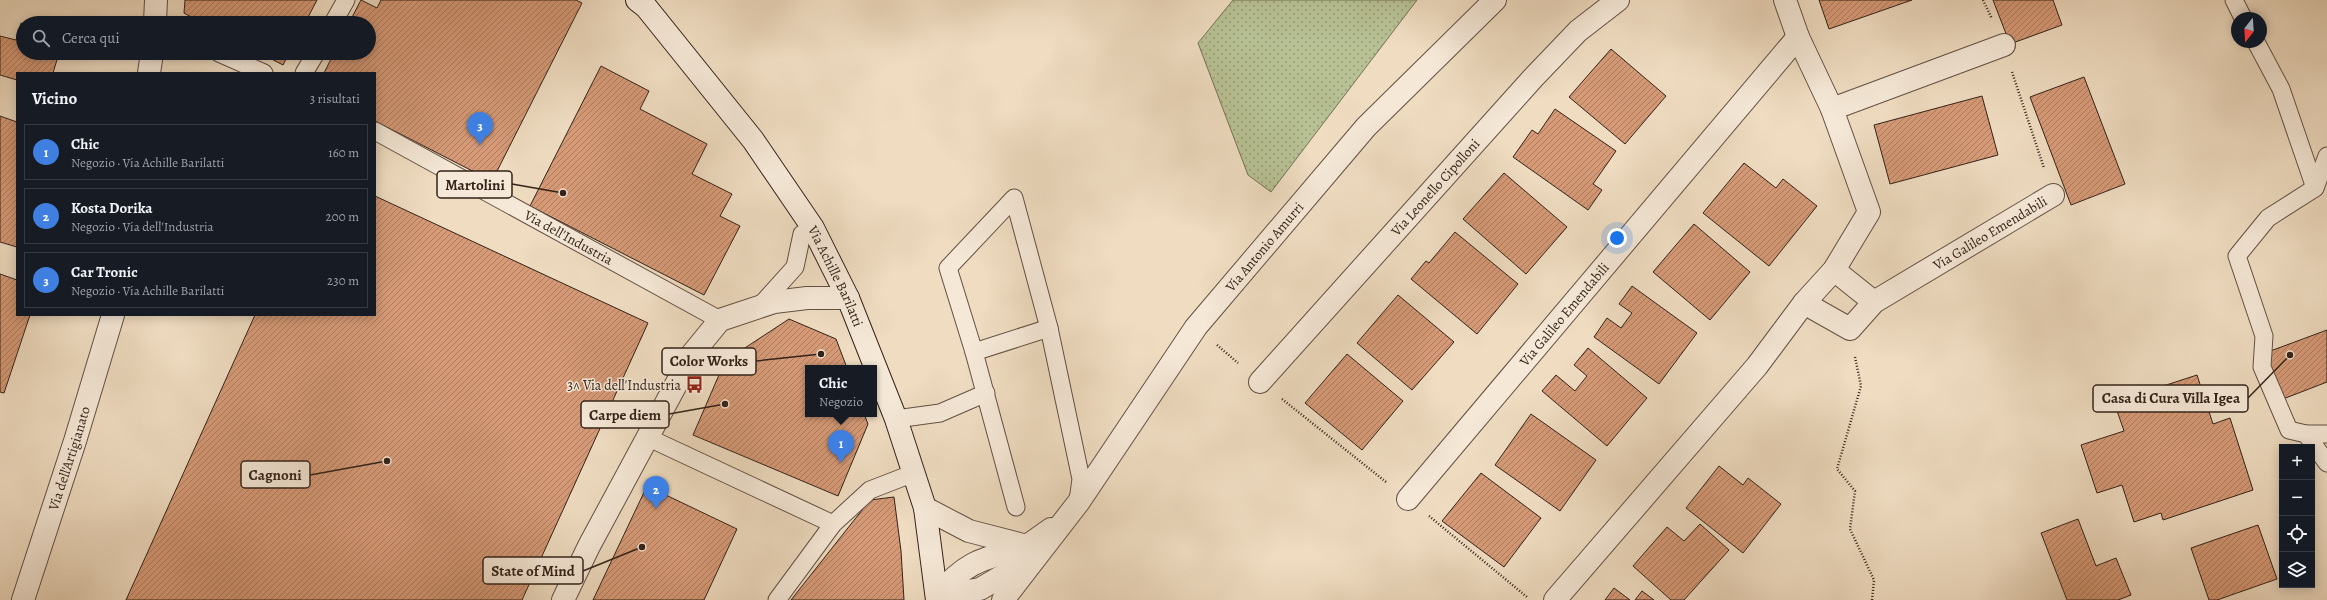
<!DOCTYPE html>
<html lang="it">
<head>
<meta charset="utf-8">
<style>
  body { margin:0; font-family:Alegreya,serif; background:#242831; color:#f1f3f6 }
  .controls { position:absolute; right:12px; bottom:12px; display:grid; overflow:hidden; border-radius:0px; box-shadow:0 2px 10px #0003 }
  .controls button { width:36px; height:36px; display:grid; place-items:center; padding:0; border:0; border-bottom:1px solid #363941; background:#171b24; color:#f1f3f6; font:20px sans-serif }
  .compass { position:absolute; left:2231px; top:12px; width:36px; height:36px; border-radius:50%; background:#171b24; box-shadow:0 2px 10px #0003; rotate:197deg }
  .you { position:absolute; left:1617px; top:238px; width:14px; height:14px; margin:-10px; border:3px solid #fff; border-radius:50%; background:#1a73e8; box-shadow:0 0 0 6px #1a73e833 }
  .badge { display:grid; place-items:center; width:26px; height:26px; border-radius:50%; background:#c59692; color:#fff; font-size:13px; font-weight:700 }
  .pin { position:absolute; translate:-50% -33px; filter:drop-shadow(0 1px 2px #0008) }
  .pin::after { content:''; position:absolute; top:21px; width:14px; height:12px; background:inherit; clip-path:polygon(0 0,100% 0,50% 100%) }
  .popup { position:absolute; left:805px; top:365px; width:72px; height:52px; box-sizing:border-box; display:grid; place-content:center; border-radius:0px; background:#171b24; filter:drop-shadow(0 1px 3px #0005); font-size:13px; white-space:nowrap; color:#9ea1a6 }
  .popup b { font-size:15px; color:#f1f3f6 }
  .popup::after { content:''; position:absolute; left:50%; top:100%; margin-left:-8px; border:8px solid transparent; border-top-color:#171b24 }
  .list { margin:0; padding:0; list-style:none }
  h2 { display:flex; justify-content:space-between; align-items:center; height:52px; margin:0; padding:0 16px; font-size:17px }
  h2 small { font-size:13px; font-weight:400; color:#9ea1a6 }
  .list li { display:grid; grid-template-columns:26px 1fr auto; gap:12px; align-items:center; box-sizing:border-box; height:56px; margin:0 8px 8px; padding:0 8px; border:1px solid #363941; border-radius:0px }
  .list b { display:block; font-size:15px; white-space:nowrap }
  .list p { margin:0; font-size:13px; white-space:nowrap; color:#9ea1a6 }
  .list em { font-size:13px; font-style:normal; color:#9ea1a6 }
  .icon { flex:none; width:22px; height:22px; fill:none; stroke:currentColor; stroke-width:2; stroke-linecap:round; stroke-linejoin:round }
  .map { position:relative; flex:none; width:2327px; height:600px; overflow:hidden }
  .search { position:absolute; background:#171b24; box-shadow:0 2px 10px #0003; left:16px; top:16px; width:360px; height:44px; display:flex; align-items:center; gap:10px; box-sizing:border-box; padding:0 14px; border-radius:22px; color:#9ea1a6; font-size:15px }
  .panel { position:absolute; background:#171b24; box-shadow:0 2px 10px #0003; left:16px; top:72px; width:360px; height:244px; border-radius:0px }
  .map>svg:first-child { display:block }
  .grass { fill:url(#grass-dots); stroke:#757256 }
  .building { fill:url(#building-hatch); stroke:#332219 }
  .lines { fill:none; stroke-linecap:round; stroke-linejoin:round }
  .lane-casing { stroke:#625043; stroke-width:19 }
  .street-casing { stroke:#625043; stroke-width:24 }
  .secondary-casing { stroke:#332219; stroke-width:24 }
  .path { stroke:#332219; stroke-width:2.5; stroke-dasharray:1 2; stroke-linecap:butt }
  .lane { stroke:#f5e8d7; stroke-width:17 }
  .street { stroke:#f5e8d7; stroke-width:22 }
  .secondary { stroke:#f5e8d7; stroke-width:22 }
  .labels { text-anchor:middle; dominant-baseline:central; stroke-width:3; stroke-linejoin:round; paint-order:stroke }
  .street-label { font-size:14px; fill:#332219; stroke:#f5e8d7 }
  .poi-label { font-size:14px; fill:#332219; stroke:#f5e8d7; text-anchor:end }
  .leader { fill:none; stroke:#332219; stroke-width:1.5 }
  .callout-dot { fill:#332219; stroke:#f5e8d7; stroke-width:1.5 }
  .callout { fill:#f5e8d7; stroke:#332219; stroke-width:1.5 }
  .callout-label { font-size:15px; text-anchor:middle; font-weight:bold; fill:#332219 }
</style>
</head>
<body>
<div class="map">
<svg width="2327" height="600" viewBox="0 0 2327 600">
  <defs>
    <pattern id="grass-dots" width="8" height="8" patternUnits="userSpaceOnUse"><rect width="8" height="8" fill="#b7c194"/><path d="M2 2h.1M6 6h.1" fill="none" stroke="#959c78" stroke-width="1.8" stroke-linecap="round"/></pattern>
    <pattern id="building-hatch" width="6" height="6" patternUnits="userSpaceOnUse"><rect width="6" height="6" fill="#d69a77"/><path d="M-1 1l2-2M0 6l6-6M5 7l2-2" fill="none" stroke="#ae7d61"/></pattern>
  </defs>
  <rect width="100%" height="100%" fill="#efdcc1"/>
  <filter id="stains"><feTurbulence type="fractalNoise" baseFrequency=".005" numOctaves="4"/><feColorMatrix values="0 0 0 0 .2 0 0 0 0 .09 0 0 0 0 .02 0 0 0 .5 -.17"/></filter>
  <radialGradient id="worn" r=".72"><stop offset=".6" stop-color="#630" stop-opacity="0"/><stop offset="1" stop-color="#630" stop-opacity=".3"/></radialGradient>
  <path class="grass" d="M1233 0H1417L1271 192 1248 175 1198 43Z"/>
  <path class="building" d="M185 0H317L305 23H202L184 13Z
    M361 0 377 8 381 0H576L582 3 492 181 375 121V73H324L334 53H369V23H349Z
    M1819 0H1912L1829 29Z
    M1993 0H2053L2062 25 2010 44Z
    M21 23 23 24V53H59L53 73H17V80L0 75V36L16 40Z
    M1611 49 1666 96 1625 144 1569 97Z
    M260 53H289L283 65Z
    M601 66 649 91 640 109 707 144 692 174 732 194 720 216 740 226 704 295 530 206Z
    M2084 77 2125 184 2071 205 2030 97Z
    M1982 96 1998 155 1890 184 1874 125Z
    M1555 109 1616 151 1593 184 1602 190 1588 210 1513 157 1532 130 1538 134Z
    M0 116 17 122V247L0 242Z
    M1744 163 1776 188 1783 179 1817 206 1769 266 1703 213Z
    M1504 173 1567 227 1526 274 1463 219Z
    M375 196 648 323 522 600H126L255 315H375Z
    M1694 224 1750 272 1710 320 1653 272Z
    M1455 232 1518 284 1477 334 1411 279 1426 261 1429 263Z
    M0 274 17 280V315H30L4 393 0 392Z
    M1632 286 1697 333 1659 384 1594 337 1607 318 1621 328 1632 313 1619 304Z
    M1398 295 1454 342 1412 390 1357 343Z
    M789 319 836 339 847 368H808V414H864L868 424 838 496 693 435 725 361Z
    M2327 330V382L2283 399 2265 353Z
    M1588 348 1647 398 1607 446 1542 391 1556 375 1575 391 1587 376 1574 365Z
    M1347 354 1403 401 1362 450 1305 403Z
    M2197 375 2213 424 2230 418 2253 490 2163 520 2161 513 2134 522 2122 485 2097 493 2081 445 2124 431 2114 402Z
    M1531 414 1596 460 1560 511 1495 465Z
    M1719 466 1743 485 1748 478 1781 504 1743 553 1686 508Z
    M1481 473 1541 518 1504 567 1442 521Z
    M647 486 737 529 704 600H593Z
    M894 497 901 551 904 600H791L870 500Z
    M2078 519 2096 566 2116 558 2131 595 2118 600H2067L2041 533Z
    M1700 524 1729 550 1684 600H1671L1633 566 1667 527 1684 541Z
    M2258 525 2277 579 2217 600H2209L2191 548Z
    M1614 588 1630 600H1605Z
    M1642 591 1654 600H1635Z"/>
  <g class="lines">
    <defs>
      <g id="lane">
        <path d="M2234 0 2243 18"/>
        <path d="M333 23 346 0"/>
        <path d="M2256 42 2281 89 2315 188"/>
        <path d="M219 53 264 73"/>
        <path d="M304 73 316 53"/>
        <path id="s1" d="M375 131 720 320"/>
        <path d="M759 307 795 267 802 234"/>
        <path d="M974 352 1049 328"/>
        <path d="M896 419 940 413 986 393"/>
        <path d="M2306 434 2289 430 2262 367 2264 336 2237 256 2268 218 2315 188 2327 156"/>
        <path d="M2327 434H2306L2327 463"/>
        <path d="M649 438 833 524"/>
        <path d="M1016 507 974 352 948 268 1014 198 1049 328 1081 479 1078 501"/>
        <path d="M777 600 833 524 870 490 914 473"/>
      </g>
      <g id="street">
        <path d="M155 23 156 0"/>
        <path d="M149 73 152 53"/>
        <path d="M1832 109 2004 45"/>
        <path d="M1834 270 1874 302"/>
        <path id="s2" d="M1804 303 1850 329 1874 302 2053 195"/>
        <path id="s3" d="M1260 382 1533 78 1578 31 1618 0"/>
        <path id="s4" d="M1408 499 1798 37"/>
        <path d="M925 508 969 531 1027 546 1051 529"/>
        <path d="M937 596 980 589 1028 561"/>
        <path d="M937 596C967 560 983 559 1027 546"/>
        <path id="s5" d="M23 600 75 441 113 315"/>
        <path d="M563 600 589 546 693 353 720 320 774 302 807 298H848"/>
        <path id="s6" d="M1003 600 1078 503 1196 327 1366 127 1495 0"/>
        <path d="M1555 600 1757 366 1804 303 1834 270 1869 212 1832 109 1798 37 1785 0"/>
      </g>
      <g id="secondary">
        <path id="s7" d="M637 0 646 7 753 140 813 228 848 298 896 419 925 508 937 600"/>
      </g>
    </defs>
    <use href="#lane" class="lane-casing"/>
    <use href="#street" class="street-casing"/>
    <use href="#secondary" class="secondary-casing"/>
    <path class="path" d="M1983 0 1992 19
      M2012 72 2044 168
      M1217 345 1238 363
      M1855 357 1861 386 1837 469 1855 491 1850 529 1874 580 1872 600
      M1282 399 1386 482
      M1429 516 1527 597"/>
    <use href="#lane" class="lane"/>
    <use href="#street" class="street"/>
    <use href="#secondary" class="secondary"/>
  </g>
  <defs>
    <symbol id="bus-bare" viewBox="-9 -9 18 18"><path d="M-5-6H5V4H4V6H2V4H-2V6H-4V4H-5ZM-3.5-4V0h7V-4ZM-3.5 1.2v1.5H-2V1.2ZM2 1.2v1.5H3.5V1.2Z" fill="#8f2418" stroke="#f5e8d7" stroke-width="2.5" paint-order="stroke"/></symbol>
  </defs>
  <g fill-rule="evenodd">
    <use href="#bus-bare" x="682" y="372" width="25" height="25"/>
  </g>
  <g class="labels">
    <g class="street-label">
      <text stroke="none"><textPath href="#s3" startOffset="262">Via Leonello Cipolloni</textPath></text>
      <text stroke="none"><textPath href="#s2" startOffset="224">Via Galileo Emendabili</textPath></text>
      <text stroke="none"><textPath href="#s1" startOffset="221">Via dell'Industria</textPath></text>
      <text stroke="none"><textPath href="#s6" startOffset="440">Via Antonio Amurri</textPath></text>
      <text stroke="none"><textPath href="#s7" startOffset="342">Via Achille Barilatti</textPath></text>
      <text stroke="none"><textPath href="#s4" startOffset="242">Via Galileo Emendabili</textPath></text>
      <text stroke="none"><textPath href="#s5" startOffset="149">Via dell'Artigianato</textPath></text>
    </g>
    <g class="poi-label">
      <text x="681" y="385">3^ Via dell'Industria</text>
    </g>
  </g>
  <path class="leader" d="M563 193L512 184M821 354L756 361M2290 355L2248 398M725 404L669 414M387 461L310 475M642 547L583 571"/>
  <g class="callout-dot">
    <circle cx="563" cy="193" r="4"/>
    <circle cx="821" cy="354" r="4"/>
    <circle cx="2290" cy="355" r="4"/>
    <circle cx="725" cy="404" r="4"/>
    <circle cx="387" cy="461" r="4"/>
    <circle cx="642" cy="547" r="4"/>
  </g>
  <g class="callout">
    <rect x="437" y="171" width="75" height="27" rx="4"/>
    <rect x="662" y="348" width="94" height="27" rx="4"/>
    <rect x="2093" y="385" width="155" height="27" rx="4"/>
    <rect x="581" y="401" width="88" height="27" rx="4"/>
    <rect x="241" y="461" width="69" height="27" rx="4"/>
    <rect x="483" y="557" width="100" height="27" rx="4"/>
  </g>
  <g class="callout-label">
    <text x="475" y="190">Martolini</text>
    <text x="709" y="366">Color Works</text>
    <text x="2171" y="403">Casa di Cura Villa Igea</text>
    <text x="625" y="420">Carpe diem</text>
    <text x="275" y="480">Cagnoni</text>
    <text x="533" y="576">State of Mind</text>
  </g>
  <rect width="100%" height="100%" filter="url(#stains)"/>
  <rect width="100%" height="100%" fill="url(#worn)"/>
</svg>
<div class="controls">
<button>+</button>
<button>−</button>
<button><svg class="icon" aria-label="locate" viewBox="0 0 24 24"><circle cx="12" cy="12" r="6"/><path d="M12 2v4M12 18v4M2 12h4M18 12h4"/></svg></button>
<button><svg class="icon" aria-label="layers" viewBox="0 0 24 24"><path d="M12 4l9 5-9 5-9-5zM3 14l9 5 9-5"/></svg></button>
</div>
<svg class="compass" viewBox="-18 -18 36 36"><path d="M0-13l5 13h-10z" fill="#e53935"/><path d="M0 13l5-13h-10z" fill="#9ea1a6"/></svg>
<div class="you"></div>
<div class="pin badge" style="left:841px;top:463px;background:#3f7fe0">1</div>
<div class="popup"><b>Chic</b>Negozio</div>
<div class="pin badge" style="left:656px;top:509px;background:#3f7fe0">2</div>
<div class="pin badge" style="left:480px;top:145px;background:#3f7fe0">3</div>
<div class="search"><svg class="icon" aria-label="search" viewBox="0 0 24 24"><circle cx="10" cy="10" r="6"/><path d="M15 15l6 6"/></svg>Cerca qui</div>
<section class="panel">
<h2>Vicino<small>3 risultati</small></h2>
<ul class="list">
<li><span class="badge" style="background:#3f7fe0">1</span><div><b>Chic</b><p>Negozio · Via Achille Barilatti</p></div><em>160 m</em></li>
<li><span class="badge" style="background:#3f7fe0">2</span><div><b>Kosta Dorika</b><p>Negozio · Via dell'Industria</p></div><em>200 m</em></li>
<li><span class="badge" style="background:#3f7fe0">3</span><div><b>Car Tronic</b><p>Negozio · Via Achille Barilatti</p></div><em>230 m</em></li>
</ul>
</section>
</div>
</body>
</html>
